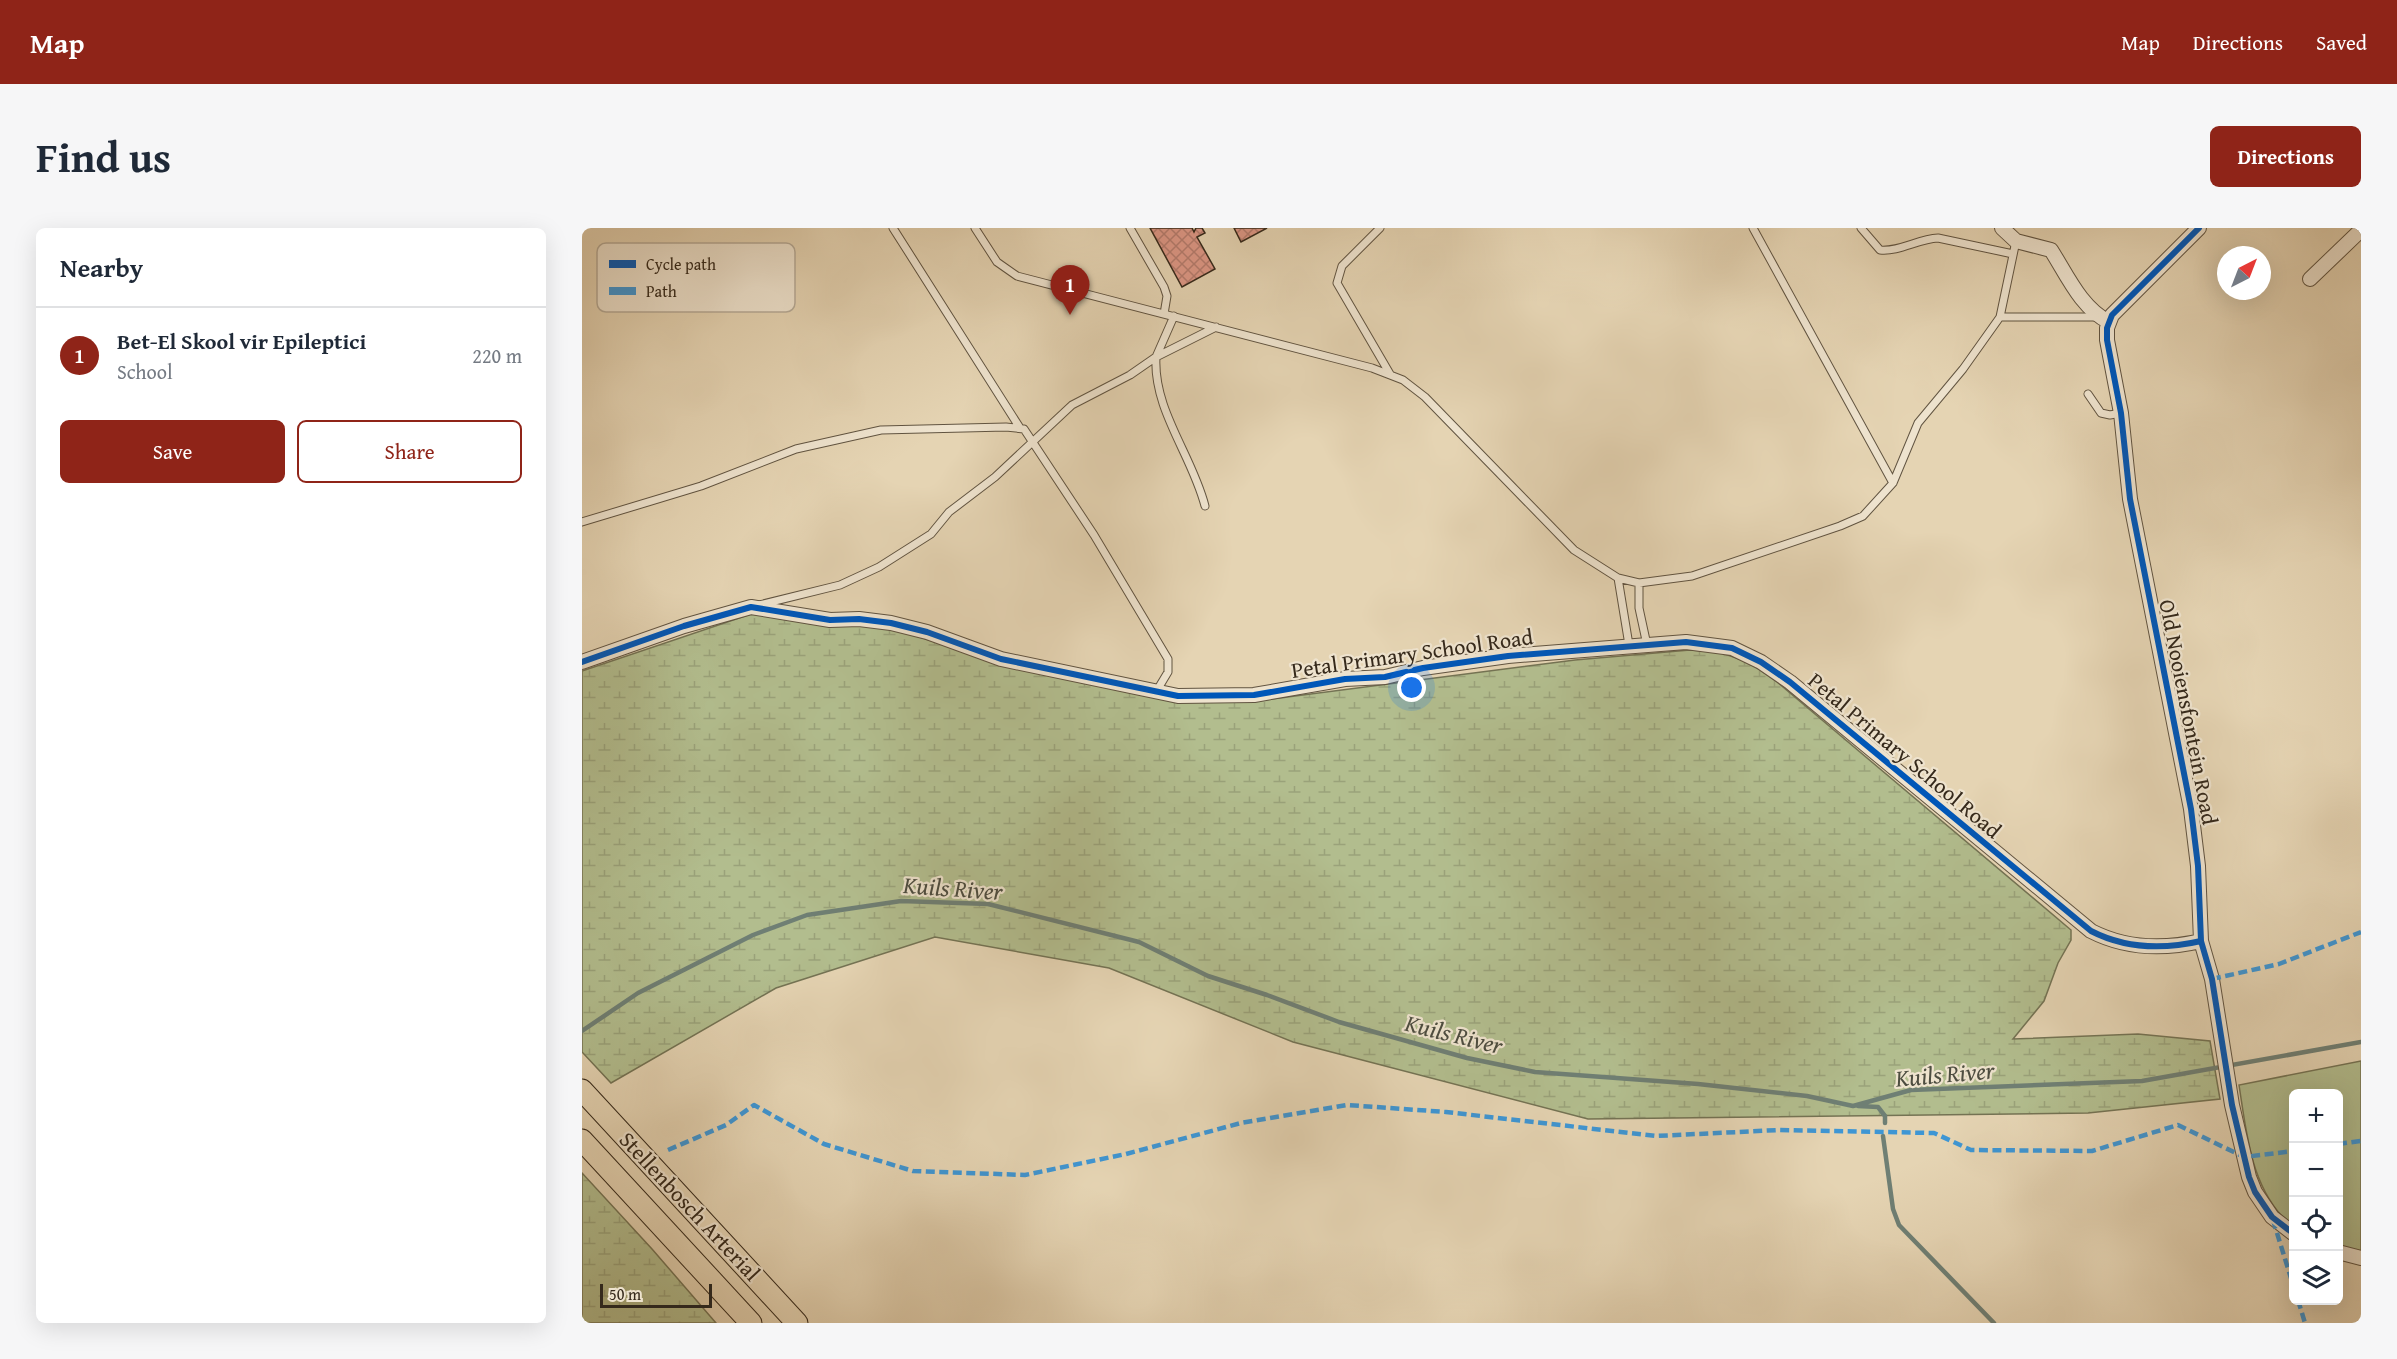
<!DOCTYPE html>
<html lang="en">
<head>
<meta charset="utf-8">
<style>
  body { margin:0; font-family:"Gentium Book Plus",serif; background:#f6f6f7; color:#1f2937 }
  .controls { position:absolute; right:18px; bottom:18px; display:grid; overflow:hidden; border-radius:9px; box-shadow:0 6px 24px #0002 }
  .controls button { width:54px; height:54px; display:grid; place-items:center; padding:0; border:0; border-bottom:2px solid #e0e1e3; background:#fff; color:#1f2937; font:30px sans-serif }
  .compass { position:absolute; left:1635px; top:18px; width:54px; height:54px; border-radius:50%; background:#fff; box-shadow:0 6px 24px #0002; rotate:42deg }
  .scale { position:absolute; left:18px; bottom:15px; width:112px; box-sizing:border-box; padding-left:6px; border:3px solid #35291b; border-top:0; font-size:16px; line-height:21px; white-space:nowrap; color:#35291b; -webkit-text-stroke:4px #eee3ce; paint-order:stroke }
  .you { position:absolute; left:830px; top:460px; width:21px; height:21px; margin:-15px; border:4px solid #fff; border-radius:50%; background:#1a73e8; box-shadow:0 0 0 9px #1a73e833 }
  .badge { display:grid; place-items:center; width:39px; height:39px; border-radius:50%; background:#8f2418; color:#fff; font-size:20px; font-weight:700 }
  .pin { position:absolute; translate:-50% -50px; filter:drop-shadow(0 2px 3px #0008) }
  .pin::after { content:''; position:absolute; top:32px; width:21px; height:18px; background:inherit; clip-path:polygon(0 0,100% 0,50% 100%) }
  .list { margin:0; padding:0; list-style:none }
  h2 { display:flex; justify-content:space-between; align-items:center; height:78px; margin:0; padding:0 24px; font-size:26px }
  h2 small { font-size:20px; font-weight:400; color:#747a83 }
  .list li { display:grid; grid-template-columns:39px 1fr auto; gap:18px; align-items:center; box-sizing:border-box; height:96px; padding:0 24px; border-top:2px solid #e0e1e3 }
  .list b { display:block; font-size:22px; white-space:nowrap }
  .list p { margin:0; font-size:20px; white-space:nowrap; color:#747a83 }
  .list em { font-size:20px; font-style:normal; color:#747a83 }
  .actions { display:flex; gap:12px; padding:18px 24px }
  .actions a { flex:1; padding:14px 0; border:2px solid #8f2418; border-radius:9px; text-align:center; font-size:21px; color:#8f2418 }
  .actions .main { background:#8f2418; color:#fff }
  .icon { flex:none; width:33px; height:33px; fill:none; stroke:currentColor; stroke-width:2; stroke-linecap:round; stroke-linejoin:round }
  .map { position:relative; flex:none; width:1779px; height:1095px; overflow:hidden; border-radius:9px }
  header { display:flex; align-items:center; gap:36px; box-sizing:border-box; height:84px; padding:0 30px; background:#8f2418; color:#fff }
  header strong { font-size:28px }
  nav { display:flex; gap:33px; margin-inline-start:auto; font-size:21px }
  .intro { display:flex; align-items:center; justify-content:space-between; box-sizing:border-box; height:144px; padding:0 36px }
  h1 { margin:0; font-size:42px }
  .button { padding:15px 27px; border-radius:9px; background:#8f2418; color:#fff; font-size:21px; font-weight:700 }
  main { display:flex; gap:36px; padding:0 36px }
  aside { flex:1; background:#fff; border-radius:9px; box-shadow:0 6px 24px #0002 }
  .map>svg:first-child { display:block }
  .green { fill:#b2bd8e; stroke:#747354; stroke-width:1.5 }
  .wetland { fill:url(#wetland-marsh); stroke:#747354; stroke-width:1.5 }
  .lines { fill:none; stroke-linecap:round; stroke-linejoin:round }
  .stream { stroke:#6f7f74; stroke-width:4.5 }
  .building { fill:url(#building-cross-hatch); stroke:#35291b; stroke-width:1.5 }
  .service-casing { stroke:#615441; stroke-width:9 }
  .minor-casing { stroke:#615441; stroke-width:16 }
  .primary-casing { stroke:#35291b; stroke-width:23 }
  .service { stroke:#eee3ce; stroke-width:7 }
  .minor { stroke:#eee3ce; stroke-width:14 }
  .primary { stroke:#e5d4b3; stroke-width:21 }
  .quiet { stroke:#3e96d4; stroke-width:4.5; stroke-dasharray:9 4.5; stroke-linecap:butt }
  .cycleway-casing { stroke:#eee3ce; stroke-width:10 }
  .cycleway { stroke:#0057b8; stroke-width:6 }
  .labels { text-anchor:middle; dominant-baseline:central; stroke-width:4.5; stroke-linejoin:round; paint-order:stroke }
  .street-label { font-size:22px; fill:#35291b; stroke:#eee3ce }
  .water-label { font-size:24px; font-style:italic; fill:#4d4d40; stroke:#eee3ce }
  .key { fill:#eee3ce; stroke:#b6ab98; stroke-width:1.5 }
  .key-label { font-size:16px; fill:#35291b }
</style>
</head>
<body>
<header>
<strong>Map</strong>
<nav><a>Map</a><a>Directions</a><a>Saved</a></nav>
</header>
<div class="intro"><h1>Find us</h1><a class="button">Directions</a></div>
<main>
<aside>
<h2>Nearby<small></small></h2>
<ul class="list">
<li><span class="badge">1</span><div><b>Bet-El Skool vir Epileptici</b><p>School</p></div><em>220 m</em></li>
</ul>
<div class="actions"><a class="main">Save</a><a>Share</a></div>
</aside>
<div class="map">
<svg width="1779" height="1095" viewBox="0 0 1779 1095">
  <defs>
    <pattern id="wetland-marsh" width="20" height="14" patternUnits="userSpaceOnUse" patternTransform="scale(1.5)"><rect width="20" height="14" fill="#b2bd8e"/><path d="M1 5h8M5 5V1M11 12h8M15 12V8" fill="none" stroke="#9aa27a"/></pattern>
    <pattern id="building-cross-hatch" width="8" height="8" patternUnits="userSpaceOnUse" patternTransform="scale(1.5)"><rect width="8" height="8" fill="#de9887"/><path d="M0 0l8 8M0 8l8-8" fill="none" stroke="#b57c6e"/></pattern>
  </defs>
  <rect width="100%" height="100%" fill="#e5d4b3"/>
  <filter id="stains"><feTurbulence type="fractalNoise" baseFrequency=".00333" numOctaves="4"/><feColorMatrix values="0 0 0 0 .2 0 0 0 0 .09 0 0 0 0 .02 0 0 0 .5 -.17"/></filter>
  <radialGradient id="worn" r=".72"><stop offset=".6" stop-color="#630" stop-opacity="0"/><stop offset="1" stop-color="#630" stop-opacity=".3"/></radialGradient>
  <path class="green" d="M1779 833V1024L1757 1019 1756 866H1712L1711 999C1669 964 1665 908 1657 857Z"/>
  <path class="wetland" d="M169 386 284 397 322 404 418 435 674 473 993 432 1108 422 1137 424 1166 434 1195 454 1489 702V712L1476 735 1462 773 1431 811 1556 806 1628 813 1638 871 1506 885 1006 891 711 814 527 740 353 709 194 760 29 855 0 824V443Z
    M0 945 70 1021 134 1095H0Z"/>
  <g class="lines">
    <path class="stream" d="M0 803 56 765 171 707 225 687 319 673 406 676 557 714 626 748 685 767 757 794 885 830 953 844 1116 856 1225 868 1271 878 1329 862 1560 853 1779 814
      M1276 878 1296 879 1303 888V895
      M1301 908 1311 981 1317 997 1412 1095"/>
  </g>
  <path class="building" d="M568 0H610L612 4 614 0H620L623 5 615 9 633 41 600 59Z
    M652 0H685L659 14Z"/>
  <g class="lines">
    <defs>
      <path id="service" d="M311 0 438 200
        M393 0 415 34 435 48 790 140 821 152 843 169 992 322 1036 350 1057 355 1110 348 1258 298 1281 288 1311 255 1336 195 1381 141 1418 89 1434 13
        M548 0 582 59 585 68 582 86
        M798 0 760 38 755 55 808 146
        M1171 0 1311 255
        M1279 0 1298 22C1317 24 1336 11 1356 10L1431 26
        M1418 89H1514
        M1506 166 1519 185 1528 187 1539 185
        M623 278C610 227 571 182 574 129L634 99
        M0 294 119 258 214 221 299 202 424 199 442 201 512 307 586 431V444L574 464
        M1036 350 1047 417
        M1057 355V380L1065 417
        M177 377 258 357 297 339 349 306 367 284 413 249 490 177 548 147 574 129 592 88"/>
      <path id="minor" d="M1420 0 1434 13 1469 22C1485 47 1499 80 1527 94
        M1617 0 1530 87 1525 100V112L1539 185 1548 271 1609 581 1616 638 1619 713 1630 751 1650 877 1667 949 1673 964 1690 989 1712 1006
        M1728 51 1779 2
        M0 434 102 398 169 379 248 392 277 391 309 395 345 404 419 431 596 468 672 467 763 451 803 449 841 440 926 428 1104 414 1150 420 1179 434 1208 454 1509 703C1544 721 1580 722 1619 713
        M1756 1024 1779 1030"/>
      <path id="primary" d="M0 862 215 1095
        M0 912 169 1095"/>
    </defs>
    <use href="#service" class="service-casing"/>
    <use href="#minor" class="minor-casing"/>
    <use href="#primary" class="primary-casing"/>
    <use href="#service" class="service"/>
    <use href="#minor" class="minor"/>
    <use href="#primary" class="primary"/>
    <path class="quiet" d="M1630 751 1697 736 1779 704
      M1756 916 1779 913
      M86 922 144 897 172 877 242 916 331 943 443 947 544 926 659 895 765 877 864 884 1074 908 1197 902 1352 905 1389 922 1510 923 1596 897 1662 929 1712 923
      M1691 992 1712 1060
      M1716 1072 1723 1095"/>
    <defs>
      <path id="cycleway" d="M1617 0 1530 87 1525 100V112L1539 185 1548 271 1609 581 1616 638 1619 713 1630 751 1650 877 1667 949 1673 964 1690 989 1712 1006
        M0 434 102 398 169 379 248 392 277 391 309 395 345 404 419 431 596 468 672 467 763 451 803 449 841 440 926 428 1104 414 1150 420 1179 434 1208 454 1509 703C1544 721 1580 722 1619 713"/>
    </defs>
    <use href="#cycleway" class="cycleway-casing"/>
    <use href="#cycleway" class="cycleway"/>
  </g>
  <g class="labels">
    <g class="street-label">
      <text transform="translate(830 425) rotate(-8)">Petal Primary School Road</text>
      <text transform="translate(1607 484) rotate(79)">Old Nooiensfontein Road</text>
      <text transform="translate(1323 527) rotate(40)">Petal Primary School Road</text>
      <text transform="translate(108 978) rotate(47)">Stellenbosch Arterial</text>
    </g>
    <g class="water-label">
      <text transform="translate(371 660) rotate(4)">Kuils River</text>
      <text transform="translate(872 806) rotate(14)">Kuils River</text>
      <text transform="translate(1363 846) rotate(-5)">Kuils River</text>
    </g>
  </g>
  <rect x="15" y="15" width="198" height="69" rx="9" class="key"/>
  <rect x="27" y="32" width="27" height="8" fill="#0057b8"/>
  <rect x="27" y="59" width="27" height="8" fill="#3e96d4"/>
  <g class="key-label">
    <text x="64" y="42">Cycle path</text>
    <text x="64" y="69">Path</text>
  </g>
  <rect width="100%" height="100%" filter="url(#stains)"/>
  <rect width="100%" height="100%" fill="url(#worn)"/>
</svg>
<div class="controls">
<button>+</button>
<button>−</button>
<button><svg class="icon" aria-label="locate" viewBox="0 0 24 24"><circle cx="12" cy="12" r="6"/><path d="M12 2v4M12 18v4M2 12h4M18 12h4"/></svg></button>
<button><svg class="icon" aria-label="layers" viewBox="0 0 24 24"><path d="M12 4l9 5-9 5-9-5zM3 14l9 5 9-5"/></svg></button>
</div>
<svg class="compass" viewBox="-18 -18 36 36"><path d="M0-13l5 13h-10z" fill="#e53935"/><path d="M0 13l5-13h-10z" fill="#747a83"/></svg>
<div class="scale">50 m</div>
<div class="you"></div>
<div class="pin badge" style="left:488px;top:87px">1</div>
</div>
</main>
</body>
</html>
